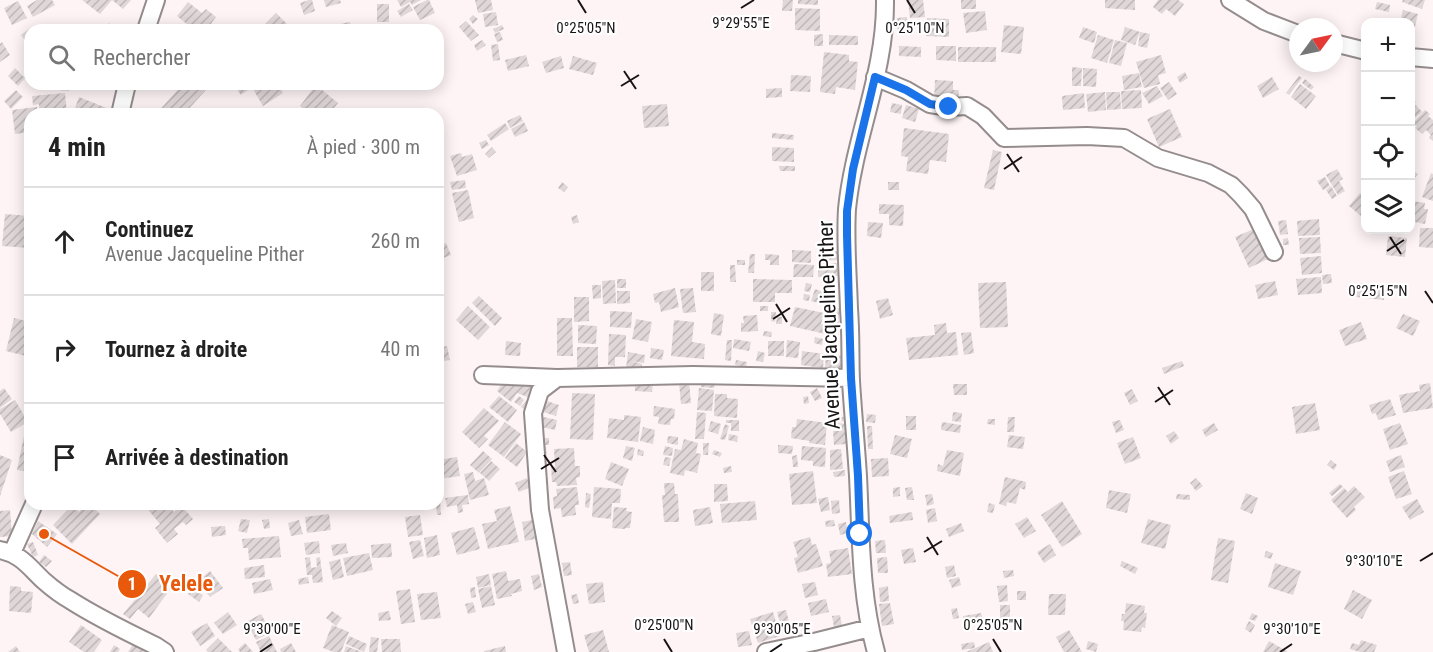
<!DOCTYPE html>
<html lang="fr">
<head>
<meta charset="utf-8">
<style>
  body { margin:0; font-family:"Roboto Condensed",sans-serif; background:#f6f6f6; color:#222 }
  .controls { position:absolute; right:18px; top:18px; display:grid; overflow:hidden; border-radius:12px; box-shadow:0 3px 15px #0003 }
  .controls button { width:54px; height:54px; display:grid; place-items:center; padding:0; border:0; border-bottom:2px solid #e0e0e0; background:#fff; color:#222; font:30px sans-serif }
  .compass { position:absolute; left:1289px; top:18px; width:54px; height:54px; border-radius:50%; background:#fff; box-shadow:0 3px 15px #0003; rotate:57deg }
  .stop { position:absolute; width:18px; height:18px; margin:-14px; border:4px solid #1a73e8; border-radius:50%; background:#fff }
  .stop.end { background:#1a73e8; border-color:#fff; box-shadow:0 2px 6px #0008 }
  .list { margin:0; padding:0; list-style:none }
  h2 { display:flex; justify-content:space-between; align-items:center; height:78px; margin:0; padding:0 24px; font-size:26px }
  h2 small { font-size:20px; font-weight:400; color:#767676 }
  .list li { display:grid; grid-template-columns:39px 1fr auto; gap:18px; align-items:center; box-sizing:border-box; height:108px; padding:0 24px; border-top:2px solid #e0e0e0 }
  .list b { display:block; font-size:22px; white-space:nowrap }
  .list p { margin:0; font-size:20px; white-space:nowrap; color:#767676 }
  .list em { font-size:20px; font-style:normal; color:#767676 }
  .icon { flex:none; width:33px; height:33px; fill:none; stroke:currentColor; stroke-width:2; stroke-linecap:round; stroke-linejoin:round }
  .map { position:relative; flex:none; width:1433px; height:652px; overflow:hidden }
  .search { position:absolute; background:#fff; box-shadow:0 3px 15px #0003; left:24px; top:24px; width:420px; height:66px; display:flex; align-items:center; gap:15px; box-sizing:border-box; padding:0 21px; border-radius:18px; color:#767676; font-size:22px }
  .panel { position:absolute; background:#fff; box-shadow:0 3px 15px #0003; left:24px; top:108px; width:420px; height:402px; border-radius:18px }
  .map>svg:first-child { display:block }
  .building { fill:url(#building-hatch) }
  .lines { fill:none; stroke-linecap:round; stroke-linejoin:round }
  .minor-casing { stroke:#958d8d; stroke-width:20 }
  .minor { stroke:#fff; stroke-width:16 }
  .route { stroke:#1a73e8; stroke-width:8 }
  .ticks { fill:none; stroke:#181415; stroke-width:2 }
  .labels { text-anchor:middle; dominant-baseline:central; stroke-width:4.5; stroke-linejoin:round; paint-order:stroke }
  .street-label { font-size:21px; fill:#181415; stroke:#fff }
  .ticks-label { font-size:15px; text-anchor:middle; fill:#181415; stroke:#fff; stroke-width:4.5; stroke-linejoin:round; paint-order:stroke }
  .leader { fill:none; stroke:#e8590c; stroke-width:2 }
  .callout-dot { fill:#e8590c; stroke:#fff; stroke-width:2 }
  .mark-label { font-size:18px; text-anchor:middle; font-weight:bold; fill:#fff }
  .callout-label { font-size:22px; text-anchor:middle; font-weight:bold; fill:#e8590c; stroke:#fff; stroke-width:4.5; stroke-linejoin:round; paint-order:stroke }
</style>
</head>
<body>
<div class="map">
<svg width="1433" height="652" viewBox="0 0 1433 652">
  <defs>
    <pattern id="building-hatch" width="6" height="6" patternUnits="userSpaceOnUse" patternTransform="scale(1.5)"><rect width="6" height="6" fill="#e0d7d8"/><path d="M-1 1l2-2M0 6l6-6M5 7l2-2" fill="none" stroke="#bfb8b8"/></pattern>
  </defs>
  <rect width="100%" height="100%" fill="#fef4f5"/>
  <path class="building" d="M37 0H52L55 5 33 17 27 6Z
    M82 0H131L123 9 112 0 100 14Z
    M309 0H312L315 11 304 15 300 3Z
    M324 0H340L341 3 326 7Z
    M397 0H421L412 5 410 2 401 7Z
    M427 0H429L435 13 420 20 413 7Z
    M475 0H491L493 10 478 13Z
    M783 0H793L792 11H782Z
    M798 0H818V5L798 4Z
    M908 0H923L925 17 910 18Z
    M961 0H976V9H961Z
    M1105 0H1135V10L1105 8Z
    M1158 0H1178L1184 4 1175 16 1166 9 1162 14 1153 7Z
    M1403 0H1425L1422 9 1402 2Z
    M18 1 27 18 12 25 4 8Z
    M188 2 202 13 206 9 216 17 207 29 204 26 200 30H184L188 25 177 16Z
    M1377 2 1390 5 1389 12 1375 9Z
    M377 4H389V22H377Z
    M409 4 413 10 401 17 397 11Z
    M795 8 820 9V31L795 30Z
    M1403 10 1418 14 1411 43 1410 22H1400Z
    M985 11 987 30 966 33 963 13Z
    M496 12 498 25 485 27 483 14Z
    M276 13 293 30H265L262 27Z
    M473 15 478 19 473 24 469 19Z
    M907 17V32H898L897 18Z
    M927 18 949 19V37L926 36Z
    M466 21 479 35 471 41 459 27Z
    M350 22 351 30H326V27Z
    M109 23 116 30H102Z
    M502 25 504 29 495 33 493 29Z
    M1004 25 1024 27 1021 54 1001 52Z
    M378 26H387V30H378Z
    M1083 27 1097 32 1094 43 1079 38Z
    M1125 27 1140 32 1135 45 1121 40Z
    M29 29 30 41 27 43 21 35Z
    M500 32 503 40 497 42 494 34Z
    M1140 32 1150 34 1147 48 1138 46Z
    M823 34V46H814V35Z
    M829 35 858 36V45H829Z
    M1098 35 1114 40 1107 63 1091 58Z
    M482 40 486 45 477 51 474 45Z
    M1115 40 1127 43 1121 66 1109 63Z
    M2 42 10 55 0 62V44Z
    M498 44 500 60 493 61 491 45Z
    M899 46 921 47V57L899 56Z
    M936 46H956V61L936 60Z
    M958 47H996V62H958Z
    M824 52 849 55V61L858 62 855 90 836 87 835 94 820 92Z
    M526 55 529 66 508 71 505 60Z
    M1161 55 1166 73 1158 75 1160 84 1144 88 1136 62Z
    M561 56 564 68 546 73 542 62Z
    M573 56 597 63 593 75 569 69Z
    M1072 67 1082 68 1081 86H1072Z
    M15 68 25 78 18 86 8 76Z
    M1083 68 1097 69 1096 87 1083 86Z
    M1185 72 1188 78 1180 83 1177 77Z
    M1139 73 1142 87 1124 90 1122 76Z
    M791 75 811 76 810 92 790 91Z
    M1299 76 1302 78 1289 95 1286 93Z
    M1272 77 1279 89 1263 98 1257 86Z
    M1305 79 1314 87 1311 90 1302 83Z
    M935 80 953 81V90H959L958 103 934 102Z
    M1169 82 1177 94 1168 100 1160 88Z
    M51 84H70L69 91 59 90V88L51 86Z
    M165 84H178L175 90Z
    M183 84H199L206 90 184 114H156Z
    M233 84H256L241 95Z
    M261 84H278L283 93 263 106 253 89Z
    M1300 84 1316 96 1306 109 1291 97Z
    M316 85 338 103 329 114H310L300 106Z
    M1157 86 1163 96 1149 104 1142 93Z
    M782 88V97L766 98V89Z
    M16 90 23 97 11 109 4 101Z
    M1141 90 1142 108 1122 109 1121 91Z
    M1105 92 1106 110 1088 112 1086 94Z
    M1106 92H1120L1121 109 1107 110Z
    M65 93 67 114H40L39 104 33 105 32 96Z
    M1084 93 1085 108 1063 110 1062 96Z
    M1410 96 1416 102 1410 108Z
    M79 97 109 109 107 114H73Z
    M892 103 902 105 901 114 890 112Z
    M667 104 669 126 644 128 642 106Z
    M906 105 919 109 915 122 902 118Z
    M1416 105 1422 112 1410 122V110Z
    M37 107 38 114H30V132L15 134 12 110Z
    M1170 109 1182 137 1159 147 1147 119Z
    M1425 110 1430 114 1428 116 1433 120V141L1429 138 1431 135 1426 130 1422 134 1415 128 1417 126 1413 123Z
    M520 115 523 121 510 128 507 121Z
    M524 122 528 131 515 137 511 129Z
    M505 123 509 129 491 141 487 135Z
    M904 128 949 134 946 162 930 160 928 174 906 171 908 157 901 156Z
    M772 133 794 135 793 140 772 138Z
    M486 140 489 145 482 149 479 143Z
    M492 147 496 152 489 158 485 154Z
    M772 147 794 148V162L772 161Z
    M993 150 1002 152 994 190 984 188Z
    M461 153 462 157 472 154 477 170 457 176 450 156Z
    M779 166H795V171H780Z
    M1337 169 1343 179 1339 181 1345 191 1338 195 1332 185 1334 184 1332 185 1326 175Z
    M1410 169 1418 174 1410 184Z
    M1431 173 1433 174V201L1422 197Z
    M1325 177 1330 186 1323 190 1317 181Z
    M465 180 466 188 452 190 450 182Z
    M562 182 568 187 564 192 558 188Z
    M888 182H899V190H888Z
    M1331 186 1337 196 1332 199 1326 190Z
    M468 190 474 218 459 222 452 193Z
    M1360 193 1366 198V211L1361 216 1349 206Z
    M1413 201 1425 203 1424 209H1428L1425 224 1410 221V206L1412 207Z
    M879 204 904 205 903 226 889 225V214H879Z
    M5 214 30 216V248L2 246Z
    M577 215 579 222 573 224 571 217Z
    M1319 219 1320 235 1298 236 1297 221Z
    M1286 220 1288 234 1280 235 1278 221Z
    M868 222 883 223 881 238 867 236Z
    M1256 228 1270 258 1249 268 1235 237Z
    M1420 228H1433V248L1419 247Z
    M1388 236 1407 238 1405 257 1386 255Z
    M1320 237 1321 253 1300 254 1299 238Z
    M1288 238 1289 245H1283V239Z
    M446 243 451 255 438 260V246Z
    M792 250 811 251V263L792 262Z
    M818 251H838V260L818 261Z
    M750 254H755L754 273H748Z
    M765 254 779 255V265H770V260H765Z
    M1321 256 1322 273 1302 275 1300 258Z
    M737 260H745V265H737Z
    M837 263 838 276 818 277V264Z
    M794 264 814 265 813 277H793Z
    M730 265H735L736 282H730Z
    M701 272H714V291H701Z
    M1331 274 1332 283 1323 284 1322 275Z
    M1321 277 1322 293 1298 295 1296 279Z
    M617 279H626V288H617Z
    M753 279 792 280V293H775V302H753Z
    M615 280 616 303 603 304 602 281Z
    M1275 281 1278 295 1258 299 1255 285Z
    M1006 282 1008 327 980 328 978 283Z
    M806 283 812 284 810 292 804 291Z
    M1358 283 1385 285 1384 300 1356 297Z
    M592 285H601V298L593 299Z
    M675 288 679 307 661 312 659 302 655 303 653 294Z
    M693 288 696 312 683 313 680 289Z
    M815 289 823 292 819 303 811 301Z
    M617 291H630V303L617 304Z
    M804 294 810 295 809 301 803 300Z
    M479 296 502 318 495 326 472 303Z
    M574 297H589V321L574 322Z
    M888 298 893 315 880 319 876 301Z
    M468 306 490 327 478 340 456 320Z
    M760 306H768V311H760Z
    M795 307 824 313 821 324 832 327 830 335 790 326Z
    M830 307 840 308 838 326 828 325Z
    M610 311 632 312 631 328 610 327Z
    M771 312H776L775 322 771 321Z
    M714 313 724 315 721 336 711 334Z
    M1403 314 1420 321 1413 336 1396 328Z
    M757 315 758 331 741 332V323H744L743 316Z
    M777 317H782V324H776Z
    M14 318 30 322V357L6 351Z
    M557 318H572L573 356H557Z
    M636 319 652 322 648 342 632 339Z
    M674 320 694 322 692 342 705 344 704 359 671 356Z
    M1361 322 1367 339 1345 346 1339 330Z
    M946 323 947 333 956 332 958 355 909 360 906 338 935 335 934 325Z
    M578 325 597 326 596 344 578 343Z
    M764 331 772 332 771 337 763 336Z
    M971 332 974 353 964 355 961 333Z
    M609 334 626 335 625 357H615V366L608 365Z
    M815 337 823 339 822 345 814 343Z
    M734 339 751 342 749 351 733 348Z
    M727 340H732L731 361 725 360Z
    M787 340 800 342 798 358 786 357Z
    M506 341 521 343 520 356 505 355Z
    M768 341H784V356H768Z
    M447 346 450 360 438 362V348Z
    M830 346 839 348 838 353 829 351Z
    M577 347H598V367H577Z
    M651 348 664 350 662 360 650 358Z
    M758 351 765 353 763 362 756 361Z
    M802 351 824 354 823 368 801 365Z
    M628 352 645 355 644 363 631 361 642 364V368L632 367V368H626Z
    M826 354 843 356 841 372 825 370Z
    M736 360 747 362 746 367 735 365Z
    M1182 361 1184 366 1164 374 1162 368Z
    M504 381H521L539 389 535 400 517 393 511 402 497 391Z
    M635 382 653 383 652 392 635 391Z
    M689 382 691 403 681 404 679 383Z
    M701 383 715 385 714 388 701 387Z
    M1430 383 1433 408 1403 413 1399 395 1420 391 1419 385Z
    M953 384H967V395H954Z
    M4 388 12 399 0 408V391Z
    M699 388 714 390 712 411 697 410Z
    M817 388 822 398 815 401 810 392Z
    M1132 389 1138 401 1130 405 1124 393Z
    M572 393 595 394 593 440 570 439Z
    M715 394H727V398L738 399 737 418 714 416Z
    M499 396 517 410 508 422 489 407Z
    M519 396 524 400 520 406 514 402Z
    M808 396 809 403 804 404 803 397Z
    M541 399 559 405 556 416 537 410Z
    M1390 399 1396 415 1378 420 1376 413 1372 414 1369 405Z
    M15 400 28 422 11 432 0 414V409Z
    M527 400 532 403 526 411 521 407Z
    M1315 403 1320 430 1296 434 1292 407Z
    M654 406 675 409 674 419H671L670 425 658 424 659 417 653 416Z
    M484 408 499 421 484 436 488 439 479 448 462 432Z
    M697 412 706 413 704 439H695Z
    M953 412 962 413 961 422 952 421Z
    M867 414 876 415 875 423 866 422Z
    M624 415 641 417 638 442 607 438 609 418 624 420Z
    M539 416 557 420 555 430 537 426Z
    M906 416H916V430H906Z
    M836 417H844V421L837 422Z
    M1008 417H1015L1014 432H1007Z
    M797 419 827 423 825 445 809 443 810 441 791 438 792 427H796Z
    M988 419H995V425L987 424Z
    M726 420H739V431H731V423H726Z
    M1120 420 1124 430 1116 433 1112 422Z
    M711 421 721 424 718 434 708 431Z
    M505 422 521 434 504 457 488 445Z
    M942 422 961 425 960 433 941 430Z
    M837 423 846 424 845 430 836 429Z
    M1214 423 1218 430 1206 437 1202 430Z
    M1400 423 1408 444 1390 450 1383 429Z
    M725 424 729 426 725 440 720 439Z
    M867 426H872L873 449H868Z
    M643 427 655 430 653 444 640 441Z
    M845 430 846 444 834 445 833 431Z
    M1174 431 1179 438 1171 444 1166 436Z
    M729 434 738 436 737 442 728 440Z
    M895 435 912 439 907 458 890 454Z
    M1009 435 1025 437 1023 449 1007 447Z
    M24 436 30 437V472L17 470Z
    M668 436 678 437V445L667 443Z
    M1133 437 1141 458 1125 464 1117 443Z
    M541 438H549V445H541Z
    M684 439 698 443 696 453 701 454 697 473 685 470 684 476 670 473 675 449 681 450Z
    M516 443 527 452 517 467 505 458Z
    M703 443H709L708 455H703Z
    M778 445 793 446 792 454 778 453Z
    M541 446H546L547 461H542Z
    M626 446 635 448 632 461 623 458Z
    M665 446 673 448 672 456 663 455Z
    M802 446 826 448 825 467 813 466V461L801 460Z
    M574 448 575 466H580V477L576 478 577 485 557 486 556 482H552L551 467H555L554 449Z
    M638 449 644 451 643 456 637 455Z
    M841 449 843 469 830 470V450Z
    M714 450 722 453 720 457 712 454Z
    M947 450 964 453 960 476 937 471 938 464 943 466Z
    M483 451 492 459 479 473 470 465Z
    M0 455 12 460 0 496Z
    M797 455 798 467H793L792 456Z
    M1401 455 1405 467 1390 472 1386 461Z
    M457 457 460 476 439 479 438 460Z
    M665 457 671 458 669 466 663 465Z
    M888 458 889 476 872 477 871 459Z
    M1331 460 1337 465 1334 470 1327 465Z
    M491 461 500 469 489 481 480 473Z
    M611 462 629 469 622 486 605 479Z
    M731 466 732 472 724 473 723 468Z
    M845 470V476L834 477 833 472Z
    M813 471 817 503 792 505 789 474Z
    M1404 471 1412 494 1396 499 1388 477Z
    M473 472 475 481 484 478 489 495 470 500 464 474Z
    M1005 477 1026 482 1025 490 1020 488 1016 504 1007 502 1006 506 999 504Z
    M527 478 531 487 519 492 515 483Z
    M1196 478 1203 486 1196 491 1190 483Z
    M664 483H674L675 494H678L679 522H664L662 495H665Z
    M714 484H727L728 501 714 502Z
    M1340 484 1343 487 1332 496 1329 493Z
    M1354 486 1365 497 1354 507 1356 510 1347 518 1331 500 1344 488 1348 492Z
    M577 487 579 505H575L576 515 562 517 561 508 554 509 553 497 557 496 556 489Z
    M594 487 621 489 620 503H612L611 519 592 517Z
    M900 487V496L893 497V488Z
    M912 487 914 500H907L905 488Z
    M1109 490 1131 494 1127 513 1106 508Z
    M586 493 591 494 589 508 585 507Z
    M1246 493 1258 498 1252 514 1240 509Z
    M932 494 934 504 927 506 925 495Z
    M1177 494 1190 495V500L1176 499Z
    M468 495 469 504 462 505 463 512 458 513 457 505 447 507 445 498Z
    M828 497 830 510 821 512 818 499Z
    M438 498H440L441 515H437L436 504H438Z
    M1417 499 1424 512 1410 520 1402 507Z
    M839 500 840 513 832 514 831 501Z
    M755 501 757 520 722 523 720 504Z
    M1062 501 1082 534 1062 547 1041 515Z
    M989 503 995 505 993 513 987 512Z
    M86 504H90L100 514 72 544 53 525 72 505 79 512Z
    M146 504H167L174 512 181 505 193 519 186 525 183 522 174 529 178 534 167 543 155 528 160 524 144 505Z
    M510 506 519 542 488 549 482 524 497 521 494 510Z
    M614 507 627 508 626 511 632 512 630 528H625V529L612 528Z
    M710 507 713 523 695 526 693 510Z
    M935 508 937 521 928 523 926 510Z
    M10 510 12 536 0 537V511Z
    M912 512 913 520 890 523 889 516Z
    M329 514 331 530 307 533 305 517Z
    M420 515 423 535 408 537 405 517Z
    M1027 517 1036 531 1024 538 1015 524Z
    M241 519 250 520 247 533 238 531Z
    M269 519 270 528 264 529 262 520Z
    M1148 519 1171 525 1165 549 1141 543Z
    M299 520 303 534 291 536 288 523Z
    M532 520 535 539 525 541 522 522Z
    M834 520 835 526 826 527 825 521Z
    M38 521 57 534 47 547 32 534Z
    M846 522 848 533 840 535 838 524Z
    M961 523 964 531 949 537 946 529Z
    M225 526 226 535 212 537 211 527Z
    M474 527 480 549 457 555 451 533Z
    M437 535 440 555 427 558 424 538Z
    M279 536 281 557 249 560 248 548H243L242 539Z
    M810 537 812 545 816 544 823 566 798 573 794 558 798 557 793 542Z
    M1218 538 1235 541 1228 583 1211 580Z
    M420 540 424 556 413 559 409 542Z
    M885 540 886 553H876L875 541Z
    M319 541 320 553 306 555 304 543Z
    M33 542 38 555 33 557 27 544Z
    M346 543 348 553 333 556 331 545Z
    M391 543 392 557 372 558 371 545Z
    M1050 544 1056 555 1044 563 1037 552Z
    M848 548 852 574 828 577 826 564 831 563 829 551Z
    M913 548 916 562 904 564 901 550Z
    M1266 551 1273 553 1271 559 1264 557Z
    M369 553 373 570 347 576 343 558Z
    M44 555 52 561 46 567 39 562Z
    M310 557 311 568 317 567 316 558 320 557 323 582 313 583 312 575H307L305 558Z
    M887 557 888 573H878L877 558Z
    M340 559 344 577 333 580 329 562Z
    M1122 561 1138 568 1135 574 1120 566Z
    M570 562 572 575 564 576 562 563Z
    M1275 563 1301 571 1293 595 1268 587Z
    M264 565 265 577 245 579 244 568Z
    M954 565 956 576 947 578 945 567Z
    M1013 570 1014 576 1004 578 1003 571Z
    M210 571 223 588 210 597 198 581Z
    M506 571 508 581 520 579 522 591 511 594 512 596 497 599 492 574Z
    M156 574 172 587 149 618 138 609 130 619 123 614Z
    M489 574 491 585 478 588 476 577Z
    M539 574 542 587 534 590 531 576Z
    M308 577 309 583 299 585 298 579Z
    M959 577 961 585 952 588 949 580Z
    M270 579 273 590 254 594 252 583Z
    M603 582 605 602 589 604 586 584Z
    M815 582 818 595 805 598 802 584Z
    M1007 585 1008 601 999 602 997 586Z
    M10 586 21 587V591L33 592 31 613 9 611Z
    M491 586 495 605 482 608 478 589Z
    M888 586 889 601 880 602 879 588Z
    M475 587 476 597 471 598 470 588Z
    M193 588 203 595 199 602 188 594Z
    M410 589 415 622 401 624 396 591Z
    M1353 590 1372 600 1362 619 1344 609Z
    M1017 591H1026V600H1017Z
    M437 592 441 618 421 620 417 594Z
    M577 594 579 603 573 604 571 595Z
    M1049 594H1066L1065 615H1048Z
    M826 599 829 612 811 616 808 603Z
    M473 602 476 612 468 614 465 604Z
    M890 603 894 624 882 626 879 604Z
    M1126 603 1145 606 1144 613H1147L1145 628 1142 627 1141 632 1123 630 1124 621H1121L1122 614H1125Z
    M1000 605H1010V622H1000Z
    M957 608 959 618 953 619 951 609Z
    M786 610 791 630 783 633 777 612Z
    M332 611 342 618 336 626 326 618Z
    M389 611 391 620 379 621 378 613Z
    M228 612 237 625 223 634 214 623Z
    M773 612 780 636 758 643 750 619Z
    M981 613 983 619 964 622 963 616Z
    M1252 613 1258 616 1255 621 1249 619Z
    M261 614 271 632 256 640 246 622Z
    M840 615 842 626 834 627 832 616Z
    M1249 621 1255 625 1251 633 1245 629Z
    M207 623 215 636 200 646 191 632Z
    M81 625 102 640 94 652H84L69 642Z
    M332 625 349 632 341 652H334L323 648Z
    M603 630 609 652H589L584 635Z
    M1069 630 1082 652H1064L1056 637Z
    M749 631 752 645 738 647 736 633Z
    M269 636 277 652H261L256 642Z
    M349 636 367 644 364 652 346 644Z
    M371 637 379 638 377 652H369Z
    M218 638 232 652H208L206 650Z
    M381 639H400L401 652H382Z
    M1361 640 1377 645 1374 652H1360L1350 649 1352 643 1359 645Z
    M1088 641 1098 644 1096 652 1086 649Z
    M1269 641 1288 652H1263Z
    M974 642 975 648 962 650 961 644Z
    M989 642 993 652H966L978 647Z
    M134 643 148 652H128Z
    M245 643 253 652H240L238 649Z
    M291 643 296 652H281L280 649Z
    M114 645 120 649 118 652H110Z
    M16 646 20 652H8Z
    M346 646 362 652H344Z
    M505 646 506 652H484V651Z"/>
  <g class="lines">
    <defs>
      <path id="minor" d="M1230 0 1264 21 1298 34
        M146 30 156 0
        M1334 43 1366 51
        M1410 57 1433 59
        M875 77 906 90 930 104 949 107 967 106 983 116 1004 138 1087 136 1124 138 1158 158 1208 173 1231 185 1241 195 1253 209 1274 252
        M120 114 127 84
        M483 375 557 378 693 375 851 378
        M557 378 540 391 533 413 540 510 566 652
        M0 550C21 554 29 567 44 581 52 588 61 595 70 600 98 618 127 632 156 646L165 652
        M12 553 34 504
        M766 652 814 642 870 628
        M876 652C860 595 861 535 858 476 856 445 853 413 851 381 850 357 851 333 849 309 848 276 845 242 847 209 854 138 886 72 885 0"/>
    </defs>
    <use href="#minor" class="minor-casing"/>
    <use href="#minor" class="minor"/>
  </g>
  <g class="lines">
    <path class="route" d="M860 534 858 476 851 378 847 235V211L853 169 875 77 906 90 930 104 949 107"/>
  </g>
  <path class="ticks" d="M578 0 586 13M907 0 915 13M741 8 754 0M624 71 636 89M621 86 639 75M1007 154 1019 172M1004 169 1022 157M1390 237 1401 254M1387 251 1404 240M1425 291 1433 303M776 304 787 322M773 319 790 308M1158 387 1170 405M1155 402 1173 390M544 455 556 472M541 469 559 458M927 537 938 555M924 552 942 541M1420 561 1433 553M664 639 672 652M993 639 1001 652M260 652 272 644M770 652 782 644M1280 652 1292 644"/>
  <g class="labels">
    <g class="street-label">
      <text transform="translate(829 325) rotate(-92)">Avenue Jacqueline Pither</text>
    </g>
  </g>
  <g class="ticks-label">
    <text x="741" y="28">9°29'55"E</text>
    <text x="586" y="33">0°25'05"N</text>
    <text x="915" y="33">0°25'10"N</text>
    <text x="1378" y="296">0°25'15"N</text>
    <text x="1374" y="566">9°30'10"E</text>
    <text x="664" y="630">0°25'00"N</text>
    <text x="993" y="630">0°25'05"N</text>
    <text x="272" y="634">9°30'00"E</text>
    <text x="782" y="634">9°30'05"E</text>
    <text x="1292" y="634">9°30'10"E</text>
  </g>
  <path class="leader" d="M44 534L132 584"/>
  <g class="callout-dot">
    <circle cx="44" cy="534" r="6"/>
    <circle cx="132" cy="584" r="15"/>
  </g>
  <g class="mark-label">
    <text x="132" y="590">1</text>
  </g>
  <g class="callout-label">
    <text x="186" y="591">Yelele</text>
  </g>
</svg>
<div class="controls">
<button>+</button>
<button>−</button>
<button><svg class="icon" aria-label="locate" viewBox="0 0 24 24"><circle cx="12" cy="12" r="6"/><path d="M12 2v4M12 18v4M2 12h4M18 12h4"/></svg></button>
<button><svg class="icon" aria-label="layers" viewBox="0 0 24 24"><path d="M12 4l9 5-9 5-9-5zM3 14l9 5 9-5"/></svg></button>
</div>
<svg class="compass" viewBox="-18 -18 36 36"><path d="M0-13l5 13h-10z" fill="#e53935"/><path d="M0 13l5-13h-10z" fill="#767676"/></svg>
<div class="stop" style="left:860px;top:534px"></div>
<div class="stop end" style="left:949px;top:107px"></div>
<div class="search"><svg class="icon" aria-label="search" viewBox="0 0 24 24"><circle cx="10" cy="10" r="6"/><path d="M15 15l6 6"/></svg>Rechercher</div>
<section class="panel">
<h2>4 min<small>À pied · 300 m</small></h2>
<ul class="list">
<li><svg class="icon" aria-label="ahead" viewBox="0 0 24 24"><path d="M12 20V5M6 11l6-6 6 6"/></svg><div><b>Continuez</b><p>Avenue Jacqueline Pither</p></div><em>260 m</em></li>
<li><svg class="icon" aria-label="right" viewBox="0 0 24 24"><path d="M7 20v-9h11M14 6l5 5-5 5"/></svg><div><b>Tournez à droite</b></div><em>40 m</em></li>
<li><svg class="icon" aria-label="arrive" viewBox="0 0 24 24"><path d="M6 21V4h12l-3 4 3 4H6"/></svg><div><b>Arrivée à destination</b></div></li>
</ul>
</section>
</div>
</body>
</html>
